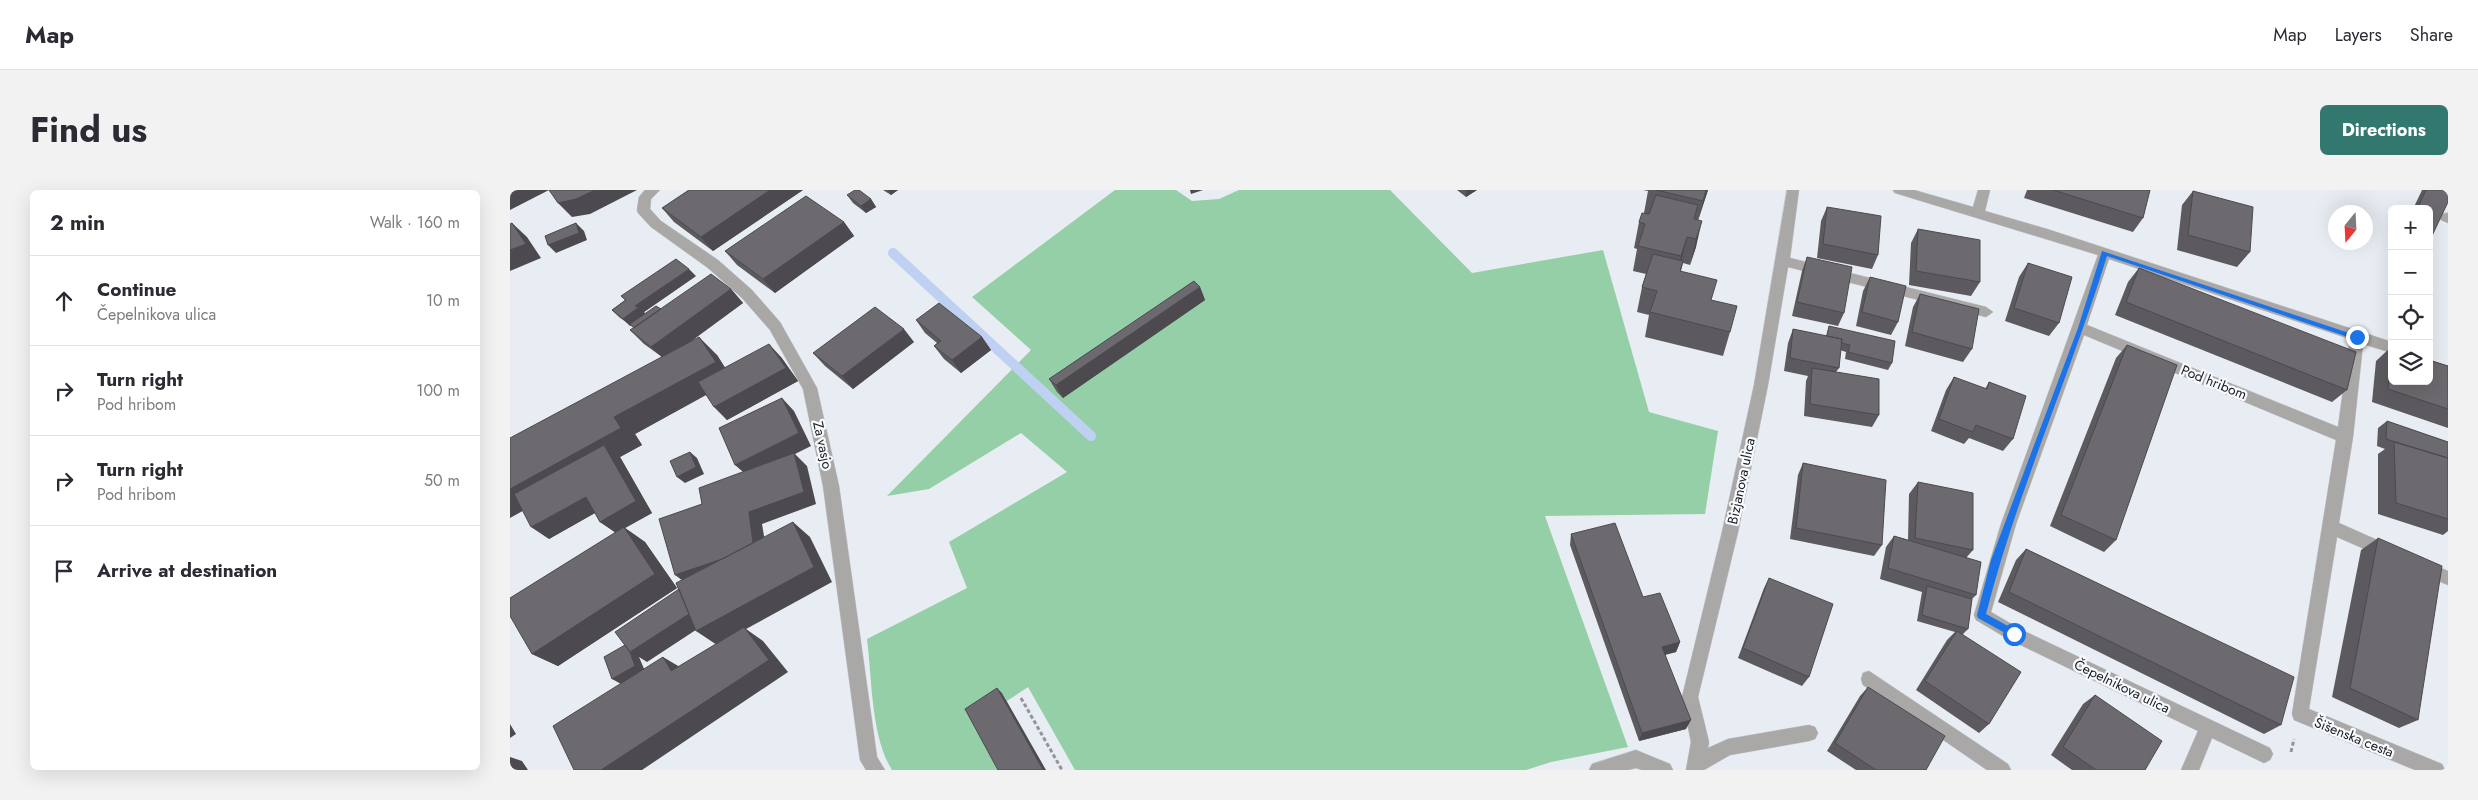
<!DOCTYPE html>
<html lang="en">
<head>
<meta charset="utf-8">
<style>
  body { margin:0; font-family:Jost,sans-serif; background:#f2f2f3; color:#2b2b33 }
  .controls { position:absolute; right:15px; top:15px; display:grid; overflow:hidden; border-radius:8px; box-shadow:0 5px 20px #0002 }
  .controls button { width:45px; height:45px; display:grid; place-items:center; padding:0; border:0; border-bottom:1px solid #e1e1e2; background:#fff; color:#2b2b33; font:25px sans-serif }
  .compass { position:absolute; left:1818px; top:15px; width:45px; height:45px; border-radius:50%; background:#fff; box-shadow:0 5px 20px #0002; rotate:198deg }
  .stop { position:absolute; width:15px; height:15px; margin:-11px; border:4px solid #1a73e8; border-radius:50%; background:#fff }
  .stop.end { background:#1a73e8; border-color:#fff; box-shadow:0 1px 5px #0008 }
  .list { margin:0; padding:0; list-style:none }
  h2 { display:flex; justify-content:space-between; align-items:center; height:65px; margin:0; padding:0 20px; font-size:21px }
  h2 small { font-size:16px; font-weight:400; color:#7c7c81 }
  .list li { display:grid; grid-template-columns:32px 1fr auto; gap:15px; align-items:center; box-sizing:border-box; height:90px; padding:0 20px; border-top:1px solid #e1e1e2 }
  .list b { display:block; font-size:19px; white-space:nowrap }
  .list p { margin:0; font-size:16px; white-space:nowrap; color:#7c7c81 }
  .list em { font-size:16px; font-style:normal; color:#7c7c81 }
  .icon { flex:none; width:28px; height:28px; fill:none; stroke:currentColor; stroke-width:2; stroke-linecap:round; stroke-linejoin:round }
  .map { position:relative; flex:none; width:1938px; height:580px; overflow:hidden; border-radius:8px }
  header { display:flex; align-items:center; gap:30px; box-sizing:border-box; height:70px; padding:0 25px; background:#fff; border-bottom:1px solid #e1e1e2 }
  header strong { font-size:24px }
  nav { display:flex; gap:28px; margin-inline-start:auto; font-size:18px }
  .intro { display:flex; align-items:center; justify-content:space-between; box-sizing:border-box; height:120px; padding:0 30px }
  h1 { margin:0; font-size:35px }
  .button { padding:12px 22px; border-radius:8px; background:#32786f; color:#fff; font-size:18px; font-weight:700 }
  main { display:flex; gap:30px; padding:0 30px }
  aside { flex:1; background:#fff; border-radius:8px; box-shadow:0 5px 20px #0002 }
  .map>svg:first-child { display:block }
  .green { fill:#95cfa8 }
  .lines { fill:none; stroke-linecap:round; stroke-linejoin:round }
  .stream { stroke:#bfd1f2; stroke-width:10 }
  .minor-casing { stroke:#c3c8cd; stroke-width:1 }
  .path { stroke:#919499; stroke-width:3; stroke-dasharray:4 2.5; stroke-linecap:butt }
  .minor { fill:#aaa7a7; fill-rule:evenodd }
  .wall { fill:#5d5a5f }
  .shaded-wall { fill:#4c4a4e }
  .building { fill:#6c696f; stroke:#4c4a4e }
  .route { fill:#1a73e8 }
  .labels { text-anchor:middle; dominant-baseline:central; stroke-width:4.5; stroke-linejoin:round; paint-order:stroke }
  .street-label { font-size:14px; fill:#1b1d1f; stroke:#f7fafe }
</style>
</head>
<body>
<header>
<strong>Map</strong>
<nav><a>Map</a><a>Layers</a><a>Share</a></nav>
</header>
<div class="intro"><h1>Find us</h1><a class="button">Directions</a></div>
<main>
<aside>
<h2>2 min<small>Walk · 160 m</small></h2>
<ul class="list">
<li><svg class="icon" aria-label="ahead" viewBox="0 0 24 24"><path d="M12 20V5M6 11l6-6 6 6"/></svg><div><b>Continue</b><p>Čepelnikova ulica</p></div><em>10 m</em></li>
<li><svg class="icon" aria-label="right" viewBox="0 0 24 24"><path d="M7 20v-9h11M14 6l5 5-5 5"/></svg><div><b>Turn right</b><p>Pod hribom</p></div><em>100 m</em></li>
<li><svg class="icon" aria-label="right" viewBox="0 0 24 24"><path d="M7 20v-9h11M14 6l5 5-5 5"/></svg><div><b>Turn right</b><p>Pod hribom</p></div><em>50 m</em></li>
<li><svg class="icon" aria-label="arrive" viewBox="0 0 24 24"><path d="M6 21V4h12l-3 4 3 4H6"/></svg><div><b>Arrive at destination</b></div></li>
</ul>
</aside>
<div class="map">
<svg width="1938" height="580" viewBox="0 0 1938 580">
  <rect width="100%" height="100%" fill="#e8edf3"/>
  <path class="green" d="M605 0H666L682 11 709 9 729 0H880L962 83 1093 60 1139 222 1208 241 1195 324 1035 326 1118 557 1041 572 1016 580H565L518 497 497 511 492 503 491 580H382C361 547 362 488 357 449L457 398 439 352 557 282 511 243 419 299 377 306 521 160 462 107Z"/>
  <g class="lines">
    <path class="stream" d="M383 63 581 246"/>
    <defs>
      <path id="minor" d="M135 0H150L141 9 140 19 151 31 208 70 242 100 270 132 307 198 329 296 367 567 375 580H356L350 570 313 296 293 199 260 140 232 108 198 78 141 37 128 23 127 20 129 7Z
        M1277 0H1289L1280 68 1476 117 1483 122 1476 127 1278 77 1258 195 1228 342 1188 507 1199 552 1198 558 1218 549 1299 535 1305 537 1308 543 1305 549 1299 551 1220 565 1194 580H1176L1181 552 1172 507 1212 342 1244 195Z
        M1383 0H1404L1463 17 1468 0H1480L1475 21 1537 39 1882 152V163L1853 154 1843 247 1829 333 1883 357 1885 362 1883 367 1877 369 1827 347 1799 519 1932 574 1935 580H1905L1784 530 1782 524 1826 250 1574 145 1506 334 1481 422 1510 439 1760 558 1763 564 1760 570 1754 573 1702 548 1689 580H1671L1688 541 1498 449 1466 430 1464 425 1491 334 1588 65 1385 3ZM1599 69 1840 149 1828 237 1577 135Z
        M1938 23V33L1931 30 1930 27 1931 24Z
        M1912 370 1938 381V395L1906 382 1904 377 1906 372Z
        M1359 481 1498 574 1501 580H1477L1353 495 1351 489 1353 483Z
        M1126 560 1160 574 1163 580H1132L1126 578 1118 580H1079L1082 574Z"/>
    </defs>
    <use href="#minor" class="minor-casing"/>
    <path class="path" d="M511 508 552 580
      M1781 562 1784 549"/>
    <use href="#minor" class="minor"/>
  </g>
  <path class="wall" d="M179 0H293L203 61 164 32 152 18Z
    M373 0H388L381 5Z
    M947 0H967L956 7Z
    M1133 0H1198L1188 30 1186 57 1180 75 1173 73 1171 81 1201 110 1220 142 1213 166 1135 147 1139 125 1127 122 1132 97 1136 84 1123 81 1127 59 1124 58 1129 32 1134 23 1138 1Z
    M1517 0H1640L1633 28 1623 42 1514 8Z
    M1912 0H1938L1919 19H1903Z
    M1683 1 1740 62 1727 77 1667 60 1672 15Z
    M337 5 361 9 366 17 356 23 343 13Z
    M1317 17 1368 65 1362 79 1307 68 1311 31Z
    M334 32 344 46 265 103 227 75 215 61Z
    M1408 39 1470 92 1461 106 1399 95 1401 53Z
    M1882 62V71L1878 69Z
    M1297 67 1334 123 1328 136 1282 126 1292 81Z
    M1518 73 1549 133 1539 146 1495 131 1509 87Z
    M1629 78 1837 200 1822 212 1605 125 1618 92Z
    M186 86 134 122 135 124 221 99 233 113 176 155 207 165 215 178 271 167 288 191 217 230 196 205 125 244 132 255 110 267 142 323 115 338 135 352 167 398 48 476 22 464 105 342 90 332 85 323 39 349 152 167 134 154 120 140 124 138 109 127 102 120 115 110 111 106Z
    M1360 87 1388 132 1381 145 1346 136 1353 101Z
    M690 97 695 110 553 208 547 202 539 189Z
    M1410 104 1462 159 1453 172 1395 156 1403 117Z
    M406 130 472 147 481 160 451 183 434 169 424 156 427 153 415 143Z
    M1319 136 1382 173 1378 180 1335 169 1336 162 1330 160 1329 178 1326 182 1369 225 1362 237 1294 226 1296 191 1298 186 1274 181 1278 153 1283 139 1316 146Z
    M404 152 343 199 315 176 303 163Z
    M1617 155 1606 350 1594 362 1540 336 1606 168Z
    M1881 157 1938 176V238L1862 212 1866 171Z
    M1444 187 1475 199 1479 192 1503 249 1493 261 1459 248 1454 254 1421 241 1436 200Z
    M1877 231 1938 252V341L1933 345 1868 324V264L1875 259 1867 256 1868 238Z
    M1293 273 1372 355 1364 366 1280 349 1288 285Z
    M1408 292 1463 360 1456 368 1466 405 1462 409 1458 439 1453 444 1479 534 1469 543 1406 500 1437 450 1445 442 1407 431 1412 402 1370 389 1376 357 1384 346 1398 350 1399 304Z
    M1061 344 1133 407 1170 452 1166 462 1155 465 1176 539 1129 551 1060 355Z
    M1868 348 1908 530 1889 538 1822 507 1851 360Z
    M1516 359 1771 535 1754 544 1488 412 1506 370Z
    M1259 388 1299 487 1292 496 1228 468 1254 398Z
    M1358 497 1416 580H1346L1317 561 1350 506Z
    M1585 505 1635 580H1562L1541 565 1573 514Z"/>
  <path class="shaded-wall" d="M0 0H39L0 20Z
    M85 0H127L80 24 62 27 48 13Z
    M260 0H293L203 61 191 47Z
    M378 0H388L381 5Z
    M680 0H693L681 4Z
    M956 0H967L956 7Z
    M1196 0H1198L1186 37 1193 11Z
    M361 9 366 17 356 23 351 16Z
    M1192 31 1186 57 1180 75 1186 49Z
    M334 32 344 46 265 103 253 89Z
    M2 33 17 47 31 68 0 81V60Z
    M66 33 74 41 77 50 46 63 38 55Z
    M1177 47 1171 73 1165 91 1171 66Z
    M179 79 186 86 134 122 136 125 120 136 113 129 125 116Z
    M690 97 695 110 553 208 546 195Z
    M221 99 233 113 155 170 141 157Z
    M394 139 404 152 343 199 332 186Z
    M189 147 207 165 223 190 125 244 132 255 110 267 142 323 115 338 135 352 167 398 48 476 22 464 106 343 90 332 103 271 0 328V299L104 227Z
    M472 147 481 160 451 183 442 170Z
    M259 154 271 167 288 191 217 230 204 217Z
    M272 208 284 221 301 256 285 264 297 276 306 314 252 334 258 370 180 396 165 385 239 322V287L225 275Z
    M180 262 187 268 194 284 175 293 167 287Z
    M76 307 92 319 39 349 21 337Z
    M283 332 300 347 322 392 236 439 253 451 278 482 132 580H91L207 455 186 441Z
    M182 422 198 432 137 472 129 467 135 481 111 494 102 489 117 454Z
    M1170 452 1166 462 1149 466 1152 457Z
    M153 467 175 480 161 481Z
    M487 498 492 503 536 580H533Z
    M1181 530 1176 539 1129 551 1132 543Z
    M0 534 6 544 0 548Z
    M0 567 12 571 18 580H3L0 576Z"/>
  <path class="building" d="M39 0H85L66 9 48 13Z
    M179 0H260L191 47 152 18Z
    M345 0H349L361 9 351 16 337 5Z
    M1146 0H1196L1193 11Z
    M1543 0H1640L1633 28Z
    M1916 0H1938V12L1919 52V19H1907Z
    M1683 1 1743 17 1740 62 1678 45Z
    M1146 5 1188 15 1184 29 1192 31 1186 49 1177 47 1171 66 1128 56 1135 34 1129 32 1132 23 1139 24Z
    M296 6 334 32 253 89 215 61Z
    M1317 17 1371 26 1368 65 1313 54Z
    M2 33 16 54 0 60V34Z
    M66 33 69 43 38 55 35 46Z
    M1408 39 1470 50V92L1406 81Z
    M1143 64 1173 71 1170 81 1207 90 1201 110 1227 116 1220 142 1140 122 1147 101 1132 97Z
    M1297 67 1342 77 1334 123 1287 112Z
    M166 69 179 79 125 116 129 117 113 129 102 120 116 110 111 106Z
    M1518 73 1562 87 1549 133 1504 118Z
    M1629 78 1846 162 1837 200 1616 112Z
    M201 84 221 99 141 157 120 140Z
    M1360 87 1396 96 1388 132 1352 122Z
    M684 91 690 97 546 195 539 189Z
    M1410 104 1469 119 1462 159 1402 142Z
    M429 113 472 147 442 170 424 156 431 151 406 130Z
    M146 116 151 119 124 138 120 134Z
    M365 117 394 139 332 186 303 163Z
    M1319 136 1385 151 1382 173 1338 162 1340 155 1331 153 1332 149 1317 146Z
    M1283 139 1332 149 1329 178 1280 168Z
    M189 147 206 172 104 227 111 238 0 299V248Z
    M259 154 276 178 204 217 188 192Z
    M1617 155 1667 175 1606 350 1551 325Z
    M1881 157 1882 191H1919V170L1938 176V219L1878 199Z
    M1302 178 1369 189V225L1300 214Z
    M1444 187 1477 199 1479 192 1516 206 1503 249 1466 235 1463 242 1429 229Z
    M272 208 289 243 225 275 209 238Z
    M1877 231 1938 252V268L1876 249Z
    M1884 252 1938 268V329L1886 313Z
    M94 255 126 311 90 332 76 307 21 337 4 304Z
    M180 262 186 277 167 287 160 271Z
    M284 263 294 302 239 322 243 353 212 369 165 385 149 329 192 314 189 298Z
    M1293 273 1376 290 1372 355 1286 338Z
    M1408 292 1463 303V360L1405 348Z
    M283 332 304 377 186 441 166 393Z
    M1105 333 1133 407 1150 403 1170 452 1152 457 1181 530 1132 543 1061 344Z
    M114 337 145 384 22 464 0 426V408Z
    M1384 346 1471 372 1466 405 1378 378Z
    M1868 348 1932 376 1908 530 1840 498Z
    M1516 359 1784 487 1771 535 1499 402Z
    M1259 388 1323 414 1299 487 1233 458Z
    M1417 396 1462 409 1458 439 1412 425Z
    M169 399 179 424 120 462 105 442Z
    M234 437 259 470 91 580H64L43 536 153 467 161 481Z
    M1447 441 1511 482 1479 534 1415 491Z
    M115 455 120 462 125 476 102 489 94 467Z
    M1358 497 1435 546 1416 580H1366L1325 553Z
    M487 498 533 580H488L455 519Z
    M1585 505 1652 551 1635 580H1586L1553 557Z"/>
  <path class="route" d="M1592 61 1851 147 1847 150 1597 66C1560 186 1507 302 1476 424L1507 441 1508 444 1504 448 1468 428 1467 425 1481 370 1568 138Z"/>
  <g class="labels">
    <g class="street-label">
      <text transform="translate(1704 192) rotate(22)">Pod hribom</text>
      <text transform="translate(313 255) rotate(78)">Za vasjo</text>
      <text transform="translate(1231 291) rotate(-78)">Bizjanova ulica</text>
      <text transform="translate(1612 496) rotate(26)">Čepelnikova ulica</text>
      <text transform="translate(1844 547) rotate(22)">Šišenska cesta</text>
    </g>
  </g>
</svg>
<div class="controls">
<button>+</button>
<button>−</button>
<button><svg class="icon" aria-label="locate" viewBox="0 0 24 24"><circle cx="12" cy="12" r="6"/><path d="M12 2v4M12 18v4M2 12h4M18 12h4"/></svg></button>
<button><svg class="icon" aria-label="layers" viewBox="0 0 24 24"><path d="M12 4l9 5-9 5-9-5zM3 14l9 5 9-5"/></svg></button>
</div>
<svg class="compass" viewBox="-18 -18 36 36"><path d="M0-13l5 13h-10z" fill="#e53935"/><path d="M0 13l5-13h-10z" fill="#7c7c81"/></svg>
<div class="stop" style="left:1504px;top:444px"></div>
<div class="stop end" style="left:1847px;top:147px"></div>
</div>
</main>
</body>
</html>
